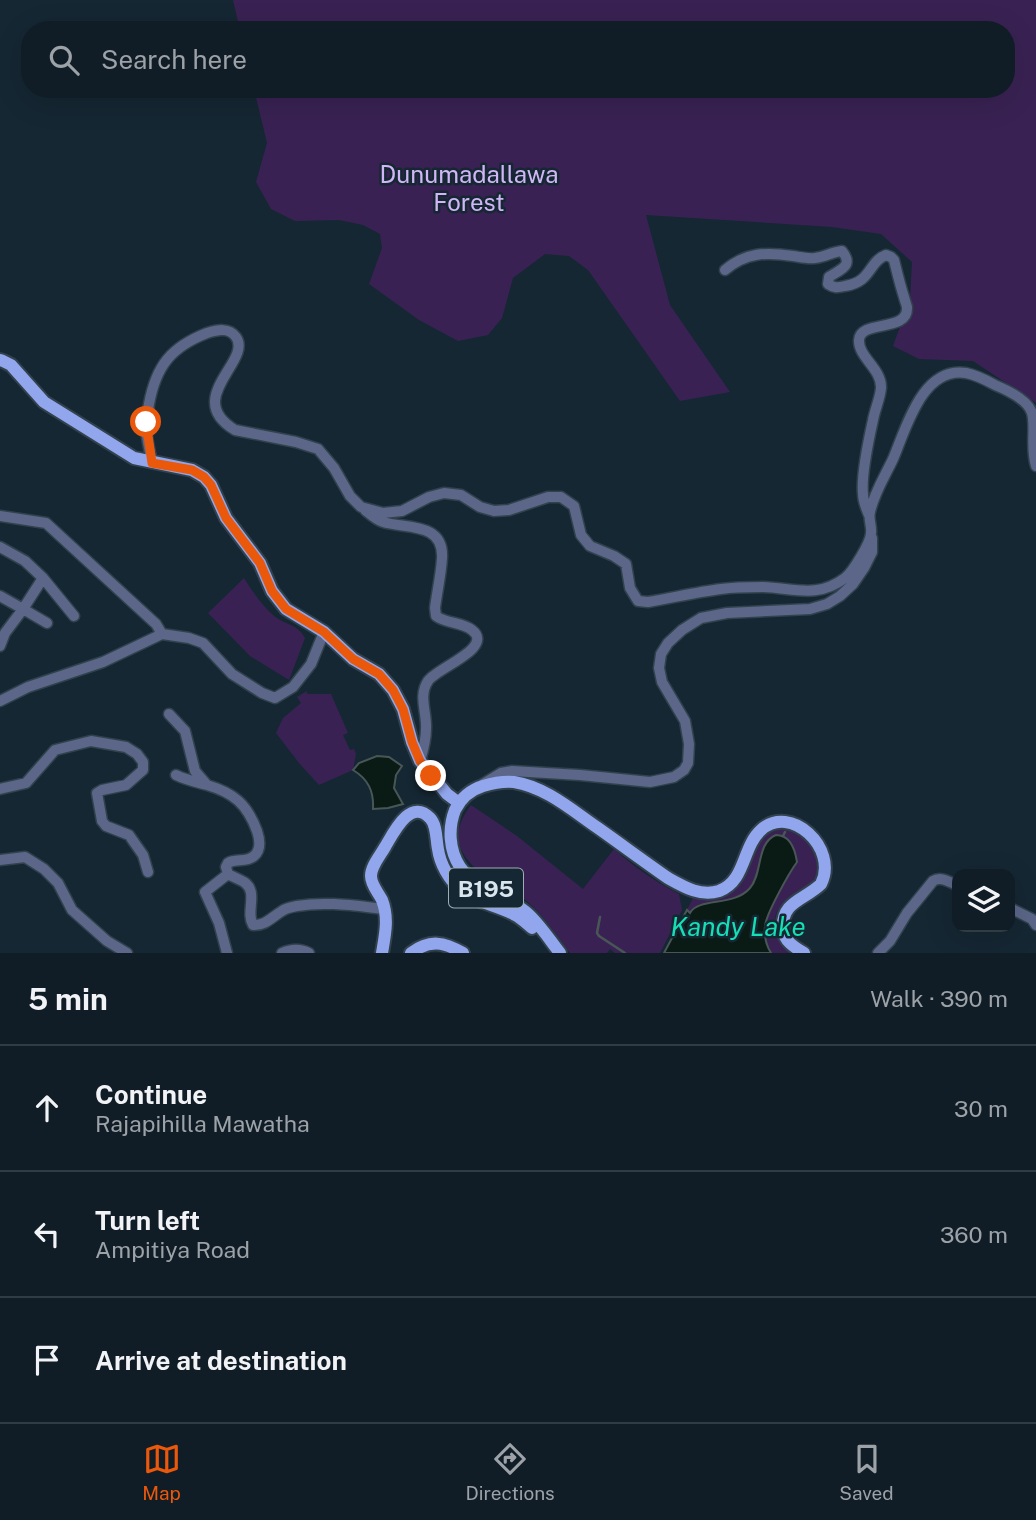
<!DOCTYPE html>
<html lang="en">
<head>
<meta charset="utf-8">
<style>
  body { margin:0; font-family:"Public Sans",sans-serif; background:#19262e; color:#f1f3f6 }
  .controls { position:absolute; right:21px; bottom:21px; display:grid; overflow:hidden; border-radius:14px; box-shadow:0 7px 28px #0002 }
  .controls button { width:63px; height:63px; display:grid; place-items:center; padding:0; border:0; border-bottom:2px solid #303b43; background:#101d26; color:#f1f3f6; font:35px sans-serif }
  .stop { position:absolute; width:21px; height:21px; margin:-16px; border:5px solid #ea580c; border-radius:50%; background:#fff }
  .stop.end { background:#ea580c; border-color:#fff; box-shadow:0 2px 7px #0008 }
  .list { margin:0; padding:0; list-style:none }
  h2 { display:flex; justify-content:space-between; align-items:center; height:91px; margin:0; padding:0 28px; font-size:30px }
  h2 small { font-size:23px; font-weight:400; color:#9ca2a7 }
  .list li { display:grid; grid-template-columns:46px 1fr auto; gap:21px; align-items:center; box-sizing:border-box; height:126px; padding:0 28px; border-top:2px solid #303b43 }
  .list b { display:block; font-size:26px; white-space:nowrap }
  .list p { margin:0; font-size:23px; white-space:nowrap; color:#9ca2a7 }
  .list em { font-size:23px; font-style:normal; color:#9ca2a7 }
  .icon { flex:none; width:38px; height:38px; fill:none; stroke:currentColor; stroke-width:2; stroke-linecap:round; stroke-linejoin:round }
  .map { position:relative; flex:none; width:1036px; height:953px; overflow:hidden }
  .search { position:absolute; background:#101d26; box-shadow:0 7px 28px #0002; left:21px; right:21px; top:21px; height:77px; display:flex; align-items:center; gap:18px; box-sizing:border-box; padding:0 24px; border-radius:28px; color:#9ca2a7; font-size:26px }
  .sheet { height:469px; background:#101d26 }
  nav { display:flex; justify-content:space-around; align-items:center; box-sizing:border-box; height:98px; border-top:2px solid #303b43; background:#101d26; font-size:19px; color:#9ca2a7 }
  nav a { display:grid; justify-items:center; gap:4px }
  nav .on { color:#ea580c }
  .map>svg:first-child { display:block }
  .green { fill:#392253 }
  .water { fill:#0a1a15; stroke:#485756; stroke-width:2 }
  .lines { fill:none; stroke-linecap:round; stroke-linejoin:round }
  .stream { stroke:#485756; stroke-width:2.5 }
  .minor-casing { stroke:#31424d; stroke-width:13 }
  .major-casing { stroke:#31424d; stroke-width:16 }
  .minor { stroke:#5b6688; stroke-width:10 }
  .major { stroke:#91a6ec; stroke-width:12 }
  .route { stroke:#ea580c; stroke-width:9 }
  .labels { text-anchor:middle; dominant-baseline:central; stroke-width:5; stroke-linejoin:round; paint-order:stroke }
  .shield { fill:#152733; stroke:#9fadb6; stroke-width:2 }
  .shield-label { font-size:23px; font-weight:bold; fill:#dae6ee }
  .park-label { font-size:24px; fill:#d1b6f6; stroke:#152733 }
  .water-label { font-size:26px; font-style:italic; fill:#15dfb5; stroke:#152733 }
</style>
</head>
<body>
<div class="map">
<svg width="1036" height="953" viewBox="0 0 1036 953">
  <rect width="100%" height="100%" fill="#152733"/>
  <path class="green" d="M233 0H1036V403L973 361 919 359 893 346 910 299 912 262 881 234 832 227 646 215 670 305 730 392 680 401 588 270 569 256 545 254 513 278 502 318 488 335 458 341 419 320 369 284 382 248 380 234 363 225 339 220 295 221 271 209 256 182 267 143 254 89H1006V30H240Z
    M244 578C252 591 261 604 273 615 284 625 297 623 305 638L289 680 250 656 208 613Z
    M307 691V694H331L348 733 343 735 350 750 354 749 356 754 353 770 319 785 299 763 276 733 283 718 301 703 297 697Z
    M471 805 517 836 583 889 614 849C634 867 656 882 679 894L682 910 660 953H615L610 949 607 953H570C556 935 542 913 524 899 513 891 500 890 489 883 485 880 482 875 478 871 455 849 451 832 471 805Z
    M787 827 805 836 820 856 819 877C804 892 772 900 775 925 777 938 783 945 793 953H771C766 945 764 936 765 926 765 915 789 872 797 862 794 849 790 835 776 835L761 861 750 889 740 896 727 901 701 904 696 906 690 914 687 910 695 894C704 894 715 897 723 895 745 890 748 861 756 844 759 838 766 833 771 828Z"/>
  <path class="water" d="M377 756 389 757 402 766 396 775 394 788 403 804 388 808 373 809C374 791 368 779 353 770L359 763Z
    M776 835C790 835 795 849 797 862 789 873 766 914 765 926 764 936 766 945 771 953H664L687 910 690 913C699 897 734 907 750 888 763 873 756 843 776 835Z"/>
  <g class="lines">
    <path class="stream" d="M783 836 785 832
      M600 917 597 933 599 936 625 953"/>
    <defs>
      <path id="minor" d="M725 270C746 252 767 252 793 256 800 257 808 259 815 258 825 257 832 252 842 251 854 266 841 269 829 277L828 284C834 288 837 288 845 286 872 282 868 262 886 255L891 257 894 260C897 272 900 285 904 297 905 301 906 303 907 307 909 333 860 319 859 340 858 357 882 369 881 388 880 399 875 409 873 420 869 438 861 476 863 494 863 502 866 508 869 515
        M152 463C150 451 146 438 146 425 146 418 148 411 149 404 156 366 171 347 207 333 217 330 229 327 236 337 253 361 182 398 235 430L296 442 318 449 334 468 350 496 361 507 383 513 402 511 429 497 444 493 461 495 480 507 494 511 509 510 548 497H561L574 506 581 535 590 546 614 556 626 564 630 588 638 601 648 602C672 598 697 592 721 589 735 587 750 587 763 587 794 588 817 599 845 578 853 572 871 542 871 533 872 526 868 519 870 512 874 493 885 476 893 459 906 429 922 366 966 373 976 375 986 380 995 385 1007 390 1028 400 1032 413 1036 428 1030 447 1036 466
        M365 510C370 514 376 520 383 522 406 529 444 522 442 558 441 575 437 592 435 608L436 616C447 624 462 622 472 630 495 648 436 668 428 681 418 696 427 712 426 729 426 740 423 751 420 761
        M0 516 46 523 156 624 162 634
        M0 547 25 561 43 578 74 616
        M43 578 23 609 47 623
        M0 596 23 609 5 633 0 646
        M0 701 28 687 103 662 162 634 189 638 203 643 232 674 262 693 275 698 293 687 311 664 324 632
        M169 714 185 731 195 771 207 785
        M176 775C186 780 196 782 207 785 234 793 247 804 257 831 260 840 261 850 254 856 246 863 236 858 228 863L226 867 228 874C233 877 239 879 244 882 259 892 245 912 253 925 265 926 272 917 282 911 286 908 292 907 297 906 326 901 356 906 385 909
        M483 784 501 773 512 771 580 775 650 782 674 777 684 770 688 763 689 744 685 721 662 682 659 668 661 654 668 643 682 630 701 618 727 613 810 609 827 604 840 596 853 584 864 568 872 552V538
        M0 789 26 783 55 750 91 741 126 747 137 754 143 762V770L126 785 102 790 97 793 102 821 106 826 129 835 143 855 148 872
        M0 860 25 857 44 869 58 883 72 910 107 941 127 953
        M1010 908 1032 919 1036 925
        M227 953 219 923 205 892 228 874
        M282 953C291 949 299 948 309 953
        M878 953 890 941 907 913 933 881C941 876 949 882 957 885"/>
      <path id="major" d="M0 360 3 361 11 365 44 402 134 458 192 470 204 477 211 485 226 518 260 563 272 591 286 609 324 632 353 659 379 674 393 690 403 709 412 742 420 761 447 794 459 803
        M382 953C385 935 389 918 382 900 378 892 371 885 371 876 371 866 380 856 385 847 393 834 410 797 430 818 437 825 436 840 438 849 440 864 449 880 461 890 476 903 498 905 515 915 521 918 526 923 532 928
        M411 953C430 939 444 942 463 953
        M560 953C549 939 539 923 526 912 506 895 475 889 460 867 449 850 448 828 455 810 461 798 470 790 483 786 493 783 503 781 514 782 546 787 573 811 598 828 622 845 645 862 668 878 684 887 701 897 719 891 746 881 742 847 761 830 790 803 839 848 821 884 805 900 781 901 783 929 784 941 794 947 804 953"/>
    </defs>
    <use href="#minor" class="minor-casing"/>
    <use href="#major" class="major-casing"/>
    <use href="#minor" class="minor"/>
    <use href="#major" class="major"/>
  </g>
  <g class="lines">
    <path class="route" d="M146 422 152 463 192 470 204 477 211 485 226 518 260 563 272 591 286 609 324 632 353 659 379 674 393 690 403 709 412 742 420 761 431 776"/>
  </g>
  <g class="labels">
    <rect class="shield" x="449" y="868.5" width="74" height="39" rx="5"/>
    <g class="shield-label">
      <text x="486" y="888">B195</text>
    </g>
    <g class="park-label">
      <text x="469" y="174">Dunumadallawa<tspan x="469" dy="28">Forest</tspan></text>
    </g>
    <g class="water-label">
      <text x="738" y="926">Kandy Lake</text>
    </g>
  </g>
</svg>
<div class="controls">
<button><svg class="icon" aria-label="layers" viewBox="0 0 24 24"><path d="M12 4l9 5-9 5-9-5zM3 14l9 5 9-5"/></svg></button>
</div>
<div class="stop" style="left:146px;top:422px"></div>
<div class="stop end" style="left:431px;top:776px"></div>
<div class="search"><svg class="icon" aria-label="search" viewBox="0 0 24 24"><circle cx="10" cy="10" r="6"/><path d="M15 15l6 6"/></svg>Search here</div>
</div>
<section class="sheet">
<h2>5 min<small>Walk · 390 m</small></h2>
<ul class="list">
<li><svg class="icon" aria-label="ahead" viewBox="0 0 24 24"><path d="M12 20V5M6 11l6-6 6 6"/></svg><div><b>Continue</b><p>Rajapihilla Mawatha</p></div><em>30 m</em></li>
<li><svg class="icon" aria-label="left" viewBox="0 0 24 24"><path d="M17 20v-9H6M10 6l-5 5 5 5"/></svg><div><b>Turn left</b><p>Ampitiya Road</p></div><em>360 m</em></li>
<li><svg class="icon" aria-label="arrive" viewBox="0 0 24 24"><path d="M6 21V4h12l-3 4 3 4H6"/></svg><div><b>Arrive at destination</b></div></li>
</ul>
</section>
<nav>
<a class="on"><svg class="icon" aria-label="map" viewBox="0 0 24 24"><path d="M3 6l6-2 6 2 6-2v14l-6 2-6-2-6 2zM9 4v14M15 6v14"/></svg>Map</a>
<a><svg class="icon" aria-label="directions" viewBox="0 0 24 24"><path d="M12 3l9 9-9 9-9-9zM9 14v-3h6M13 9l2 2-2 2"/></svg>Directions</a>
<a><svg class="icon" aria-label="saved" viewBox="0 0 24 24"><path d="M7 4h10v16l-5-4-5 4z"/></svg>Saved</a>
</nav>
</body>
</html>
